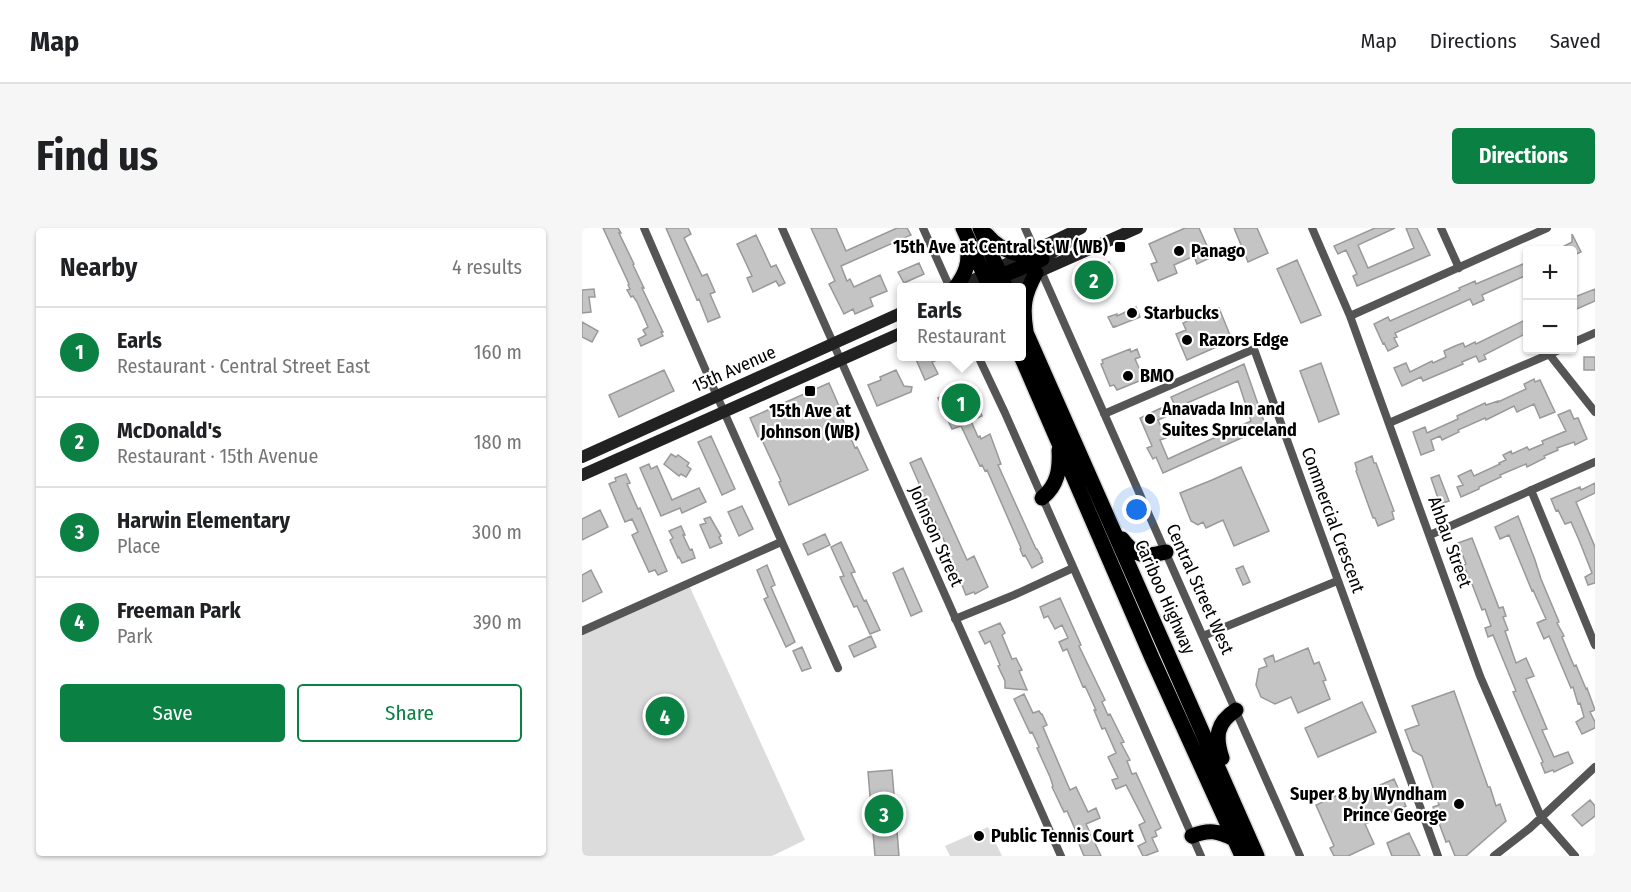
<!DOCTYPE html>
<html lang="en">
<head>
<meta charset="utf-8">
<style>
  body { margin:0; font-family:"Fira Sans Condensed",sans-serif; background:#f6f6f6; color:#202124 }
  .controls { position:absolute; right:18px; top:18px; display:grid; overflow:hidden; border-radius:6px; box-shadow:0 2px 4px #0004 }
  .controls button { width:54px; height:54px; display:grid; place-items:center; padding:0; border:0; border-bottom:2px solid #e0e0e0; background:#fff; color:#202124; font:30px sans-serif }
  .you { position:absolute; left:555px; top:282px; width:21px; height:21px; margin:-15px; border:4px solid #fff; border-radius:50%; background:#1a73e8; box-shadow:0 0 0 9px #1a73e833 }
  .badge { display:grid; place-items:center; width:39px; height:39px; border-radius:50%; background:#0b8043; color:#fff; font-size:20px; font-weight:700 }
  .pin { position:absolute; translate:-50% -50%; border:3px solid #fff; box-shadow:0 2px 6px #0006 }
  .popup { position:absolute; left:315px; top:55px; width:129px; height:78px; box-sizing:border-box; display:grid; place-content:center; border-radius:6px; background:#fff; filter:drop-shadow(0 2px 4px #0005); font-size:20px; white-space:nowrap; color:#757577 }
  .popup b { font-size:22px; color:#202124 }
  .popup::after { content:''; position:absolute; left:50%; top:100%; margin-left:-12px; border:12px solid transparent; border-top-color:#fff }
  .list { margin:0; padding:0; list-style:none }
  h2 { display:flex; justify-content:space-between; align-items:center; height:78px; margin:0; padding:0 24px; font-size:26px }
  h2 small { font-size:20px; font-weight:400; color:#757577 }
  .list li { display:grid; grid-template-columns:39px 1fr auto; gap:18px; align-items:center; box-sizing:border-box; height:90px; padding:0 24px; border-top:2px solid #e0e0e0 }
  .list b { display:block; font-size:22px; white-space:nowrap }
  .list p { margin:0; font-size:20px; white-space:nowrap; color:#757577 }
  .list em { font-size:20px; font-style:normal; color:#757577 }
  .actions { display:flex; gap:12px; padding:18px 24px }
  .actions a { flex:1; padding:14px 0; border:2px solid #0b8043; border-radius:6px; text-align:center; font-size:21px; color:#0b8043 }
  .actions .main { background:#0b8043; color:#fff }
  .map { position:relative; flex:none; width:1013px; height:628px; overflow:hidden; border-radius:6px }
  header { display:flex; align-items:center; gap:36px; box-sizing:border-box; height:84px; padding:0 30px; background:#fff; border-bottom:2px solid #e0e0e0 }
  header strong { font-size:28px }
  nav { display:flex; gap:33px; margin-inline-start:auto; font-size:21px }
  .intro { display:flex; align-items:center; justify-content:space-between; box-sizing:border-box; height:144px; padding:0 36px }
  h1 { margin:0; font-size:42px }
  .button { padding:15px 27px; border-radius:6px; background:#0b8043; color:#fff; font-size:21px; font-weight:700 }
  main { display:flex; gap:36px; padding:0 36px }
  aside { flex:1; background:#fff; border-radius:6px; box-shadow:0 2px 4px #0004 }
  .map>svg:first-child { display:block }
  .green { fill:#dcdcdc }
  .building { fill:#c4c4c4; stroke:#999; stroke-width:1.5 }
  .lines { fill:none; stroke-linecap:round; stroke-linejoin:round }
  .highway-casing { stroke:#dbdbdb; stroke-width:18 }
  .street { stroke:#555; stroke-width:8 }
  .secondary { stroke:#222; stroke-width:12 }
  .highway { stroke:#000; stroke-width:15 }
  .poi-dot { fill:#000; stroke:#fff; stroke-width:2 }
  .labels { text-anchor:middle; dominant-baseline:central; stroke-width:4.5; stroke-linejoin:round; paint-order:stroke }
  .poi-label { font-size:18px; font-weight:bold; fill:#000; stroke:#fff; text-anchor:start }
  .street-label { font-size:18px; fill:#000; stroke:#fff }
</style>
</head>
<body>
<header>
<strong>Map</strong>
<nav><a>Map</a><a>Directions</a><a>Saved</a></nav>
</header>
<div class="intro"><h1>Find us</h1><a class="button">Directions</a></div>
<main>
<aside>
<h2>Nearby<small>4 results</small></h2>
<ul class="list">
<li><span class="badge">1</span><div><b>Earls</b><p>Restaurant · Central Street East</p></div><em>160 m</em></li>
<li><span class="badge">2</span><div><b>McDonald's</b><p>Restaurant · 15th Avenue</p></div><em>180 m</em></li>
<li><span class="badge">3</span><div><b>Harwin Elementary</b><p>Place</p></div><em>300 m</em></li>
<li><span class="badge">4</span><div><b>Freeman Park</b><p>Park</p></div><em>390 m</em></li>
</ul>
<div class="actions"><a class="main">Save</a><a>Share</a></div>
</aside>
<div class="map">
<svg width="1013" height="628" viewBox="0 0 1013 628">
  <rect width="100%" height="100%" fill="#fff"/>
  <path class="green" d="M106 355 223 612 190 628H0V403Z
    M406 599 420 628H368L363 618Z"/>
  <path class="building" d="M21 0H36L39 5H37L52 36 51 37 62 60H60L81 104H79L81 108 59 118 56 111 64 107 61 102 66 99 55 74 51 68 49 69 45 62 48 61 46 57 47 56Z
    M84 0H106L109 6 102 10 120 48 125 46 133 64 128 66 138 89 126 94 117 71 115 72Z
    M229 0H254L264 23 315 0H325L329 7 259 38 265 53 268 51 272 59 298 47 305 63 288 70 291 78 273 86 271 81 262 86 247 56 253 53Z
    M603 0H617L630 29 615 36 612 28 592 37 595 45 576 53 569 36 575 34 567 16Z
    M652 0H675L686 25 666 34Z
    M793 0H813L776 17 786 40 832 20 824 0H835L848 27 775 58 771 48 775 46 764 22 756 26 752 18Z
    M990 6 999 24 990 28V22H975L990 14Z
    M174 7 189 39 194 37 203 55 197 58 194 53 171 64 165 50 170 48 155 16Z
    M715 32 739 87 719 95 695 41Z
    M527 34 532 50 528 51 529 55 525 57 526 58 513 64 515 67 507 70 500 55 504 44Z
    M337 35 342 46 322 55 316 44Z
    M941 36 942 38 945 37V47L900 67 902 72 891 77 888 71 813 105 815 109 812 110 816 118 806 123 802 115 801 116 792 96 806 89 808 93 878 62 877 60 893 53 894 56Z
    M12 61 13 69H7L9 84 0 85V62Z
    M1013 61V73L990 83V70Z
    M554 79 558 89 533 99V98L531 99 526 89 535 86V88Z
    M637 80 650 112 605 132 594 106 604 102 601 95 629 82 630 83Z
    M945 91V105L902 127 904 131 897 134 894 128 880 134 881 136 841 153 839 149 820 158 812 140 824 135 828 144 850 133 851 135 864 129 862 123 873 118 881 115 883 119 893 114 894 116Z
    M0 94 16 103 10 114 0 109Z
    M548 121 549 124 555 121 558 129 553 131 562 151 535 162 532 157 528 158 519 136 521 135 520 132Z
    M333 129H362L350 134 356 146 343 152Z
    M1002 129H1013V142H1002Z
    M739 135 757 186 737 194 718 143Z
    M662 136 684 199 581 245 574 229 571 231 565 220 570 218 558 190 579 180 583 189 576 192 584 210 578 212 586 231 669 193 656 153 605 175V177L598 181 597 178 594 180 589 169Z
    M82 142 92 163 37 189 27 167Z
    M314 142 322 158 330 159 329 164 295 178 286 157 299 152 298 149Z
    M952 151 953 154 958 152 973 184 958 190 952 176 935 184 932 178 904 192 903 190 876 202 877 204 860 212 858 208 849 212 852 222 839 227 831 204 843 199 845 205 876 191 875 188 903 175 904 177 916 173V174L944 161 942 156Z
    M247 155 257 178H255L273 220 275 219 286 242 207 277 197 254 199 253 180 212 178 213 168 190Z
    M386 157 400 188 389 193 396 209 398 208 399 211 408 206 419 236 416 237 454 321H455L460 330H459L461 334 450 340 443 327 441 328 438 321 439 320 405 242 403 243 400 237 398 238 379 198 370 201 356 170Z
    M988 182 992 191 996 190 1005 211 993 217 992 214 975 220 976 222 962 228 963 230 945 239 944 236 918 247 919 249 897 259V261L879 269 875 259 881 257 876 248 889 242 892 248 918 236 917 235 924 232 921 227 929 223 930 226 945 219 947 222 961 216 960 213 984 203 976 187Z
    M129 208 153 261 140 267 116 214Z
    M89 226 94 229 96 227 107 235 105 238 109 241 104 249 99 246 97 248 82 236Z
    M790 228 792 235H794L812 283 810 284 812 291 796 298 793 290H791L774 243 775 242 773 235Z
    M339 230 385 332 392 328 406 359 393 366 392 364 384 367 361 310 338 260H339L328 235Z
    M67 236 69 241 75 238 90 272 117 260 124 274 100 285 98 280 79 288 58 240Z
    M659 239 687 303 652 318 641 292 624 300 621 294 616 297 609 293 598 265 630 252Z
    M44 246 48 255 45 256 56 281 58 280 85 343 76 347 73 342 67 344 50 307 56 304 50 291 43 294 27 256 34 253 33 250Z
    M857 247 867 273 858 276 849 250Z
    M1013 255V265L994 274 1013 319V355L1006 357 1003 349 1010 345 997 312 989 294 983 296 976 282 974 283 969 271 998 259 999 262Z
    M160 278 171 301 157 308 146 284Z
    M18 282 26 299 0 312V291Z
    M936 288 953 332 959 351 977 394 975 395 982 408 980 409 992 438 994 437 1004 461 1005 460 1013 482 1008 484 1013 494V500L1000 506 994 494 1002 489 998 475 996 476 991 459 989 460 967 408 962 411 955 395 964 391 951 362 950 363 927 307 918 311 913 299Z
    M128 289 139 308 137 309 140 315 128 320 118 297 124 295 122 291Z
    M99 298 103 307H101L108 322 110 321 113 330 100 335 97 329 96 330 88 312 91 310 87 303Z
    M243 306 248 317 226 327 221 316Z
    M890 310 917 380 921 379 924 388 921 389 926 402 923 403 934 435 944 430 952 448 944 451 965 501 960 502 972 529 986 524 991 535 972 544 971 542 963 545 959 535 961 534 931 464 934 463 911 407 906 409 903 400 909 398 903 381 900 382 890 356H889L882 337 884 336 876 315Z
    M259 314 273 344 269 345 282 373 284 372 298 402 288 406 275 378 272 379 258 349 262 348 249 319Z
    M185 337 193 357 189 359 213 414 204 419 182 371 186 369 175 342Z
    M661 338 668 354 661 357 654 341Z
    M321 340 340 383 329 388 311 345Z
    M9 342 20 364 0 374V347Z
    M478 370 499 417 497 418 523 472 520 474 526 487 528 486 542 514 539 515 548 532 545 533 550 546 554 545 579 600 573 603 575 608 570 610 576 623 563 628H561L556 618 564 614 557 597 563 594 544 557 534 561 530 552 536 550 526 529 534 525 523 500 520 501 512 482H514L503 458 501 459 485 421 481 423 477 414 486 410 480 397 473 401 466 388 462 390 458 379Z
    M418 395 423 405 420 407 430 431 434 430 440 442 437 443 445 462 423 460V453L416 438 418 437 408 413 403 416 397 404Z
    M289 408 294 419 272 429 267 418Z
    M220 419 229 440 220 443 211 423Z
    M726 420 732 436 737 434 744 452 741 453 748 471 716 485 709 469 693 476 679 469 674 457 677 441 685 438 682 431 691 427 693 434Z
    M872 463 906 559H908L914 578 918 576 924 593 884 628H873L867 613 864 614 851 579 857 577 840 528 831 523 823 502 837 497 830 478Z
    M442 466 451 485 457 483 459 486H460L465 497 461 499 488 562 494 559 506 584 514 580 518 590 504 596 519 628H502L495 611 497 610 485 583 482 584 470 559 471 558 468 549 455 520 457 519 450 504 448 505 432 471Z
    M780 474 794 504 736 529 723 500Z
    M310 542 317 628H293L286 544Z
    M812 551 824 578 783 596 792 616 766 628H752L748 620 752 618 734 577 758 566 761 573Z
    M1008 572 1013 578V588L1000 598 990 587Z
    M827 605 838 628H810L805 615Z"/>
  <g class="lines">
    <defs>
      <path id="highway" d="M381 0 408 60
        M398 0 424 60
        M405 7C415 19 427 25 443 27
        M412 54 413 52 419 48 460 31
        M373 60C384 46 388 34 385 17
        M439 93 675 628
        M444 103C440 78 442 67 454 45
        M439 128 570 430 660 628
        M460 270C476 257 478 241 477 222
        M540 311C553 329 563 329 584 324
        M640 530C633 509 634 495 654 482
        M610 608C627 601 636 603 652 611"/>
    </defs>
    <use href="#highway" class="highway-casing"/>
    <path class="street" d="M62 0 131 159 256 440
      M200 0 479 628
      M341 0 368 60
      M443 0 453 22
      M730 0 768 88 898 448 959 589 993 628
      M859 0 877 40
      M459 43 718 628
      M768 88 965 0
      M990 115 1013 105
      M967 126 1013 184
      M396 128 423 185 619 628
      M522 186 672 121 856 628
      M807 195 977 122
      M949 262 1013 417
      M848 307 1013 234
      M373 391 432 367 491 340
      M0 403 199 314
      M621 408 755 353
      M912 628 948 600 1013 539"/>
    <path class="secondary" d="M459 40 460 31 488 13
      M375 60 499 0
      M420 60 555 0
      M0 229 319 85
      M0 247 319 105"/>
    <use href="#highway" class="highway"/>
  </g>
  <g class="poi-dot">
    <rect x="532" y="13" width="12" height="12" rx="3"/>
    <circle cx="597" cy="23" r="6"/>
    <circle cx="550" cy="85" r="6"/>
    <circle cx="605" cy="112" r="6"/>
    <circle cx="546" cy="148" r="6"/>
    <rect x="222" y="157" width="12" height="12" rx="3"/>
    <circle cx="568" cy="191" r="6"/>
    <circle cx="877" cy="576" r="6"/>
    <circle cx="397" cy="608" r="6"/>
  </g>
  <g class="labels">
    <g class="poi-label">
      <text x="526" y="19" text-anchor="end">15th Ave at Central St W (WB)</text>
      <text x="609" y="23">Panago</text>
      <text x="562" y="85">Starbucks</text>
      <text x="617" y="112">Razors Edge</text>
      <text x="558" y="148">BMO</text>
      <text x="580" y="181">Anavada Inn and<tspan x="580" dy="21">Suites Spruceland</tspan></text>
      <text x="228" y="183" text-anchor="middle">15th Ave at<tspan x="228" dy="21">Johnson (WB)</tspan></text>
      <text x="865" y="566" text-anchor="end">Super 8 by Wyndham<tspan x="865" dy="21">Prince George</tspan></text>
      <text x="409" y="608">Public Tennis Court</text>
    </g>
    <g class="street-label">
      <text transform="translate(152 141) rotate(-24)">15th Avenue</text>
      <text transform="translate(751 292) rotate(70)">Commercial Crescent</text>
      <text transform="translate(354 308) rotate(66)">Johnson Street</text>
      <text transform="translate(868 314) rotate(70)">Ahbau Street</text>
      <text transform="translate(618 361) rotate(66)">Central Street West</text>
      <text transform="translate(583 369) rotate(66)">Cariboo Highway</text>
    </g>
  </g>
</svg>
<div class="controls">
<button>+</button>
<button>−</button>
</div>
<div class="you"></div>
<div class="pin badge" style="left:379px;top:175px">1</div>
<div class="popup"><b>Earls</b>Restaurant</div>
<div class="pin badge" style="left:512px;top:52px">2</div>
<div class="pin badge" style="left:302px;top:586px">3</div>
<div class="pin badge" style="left:83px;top:488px">4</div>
</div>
</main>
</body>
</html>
